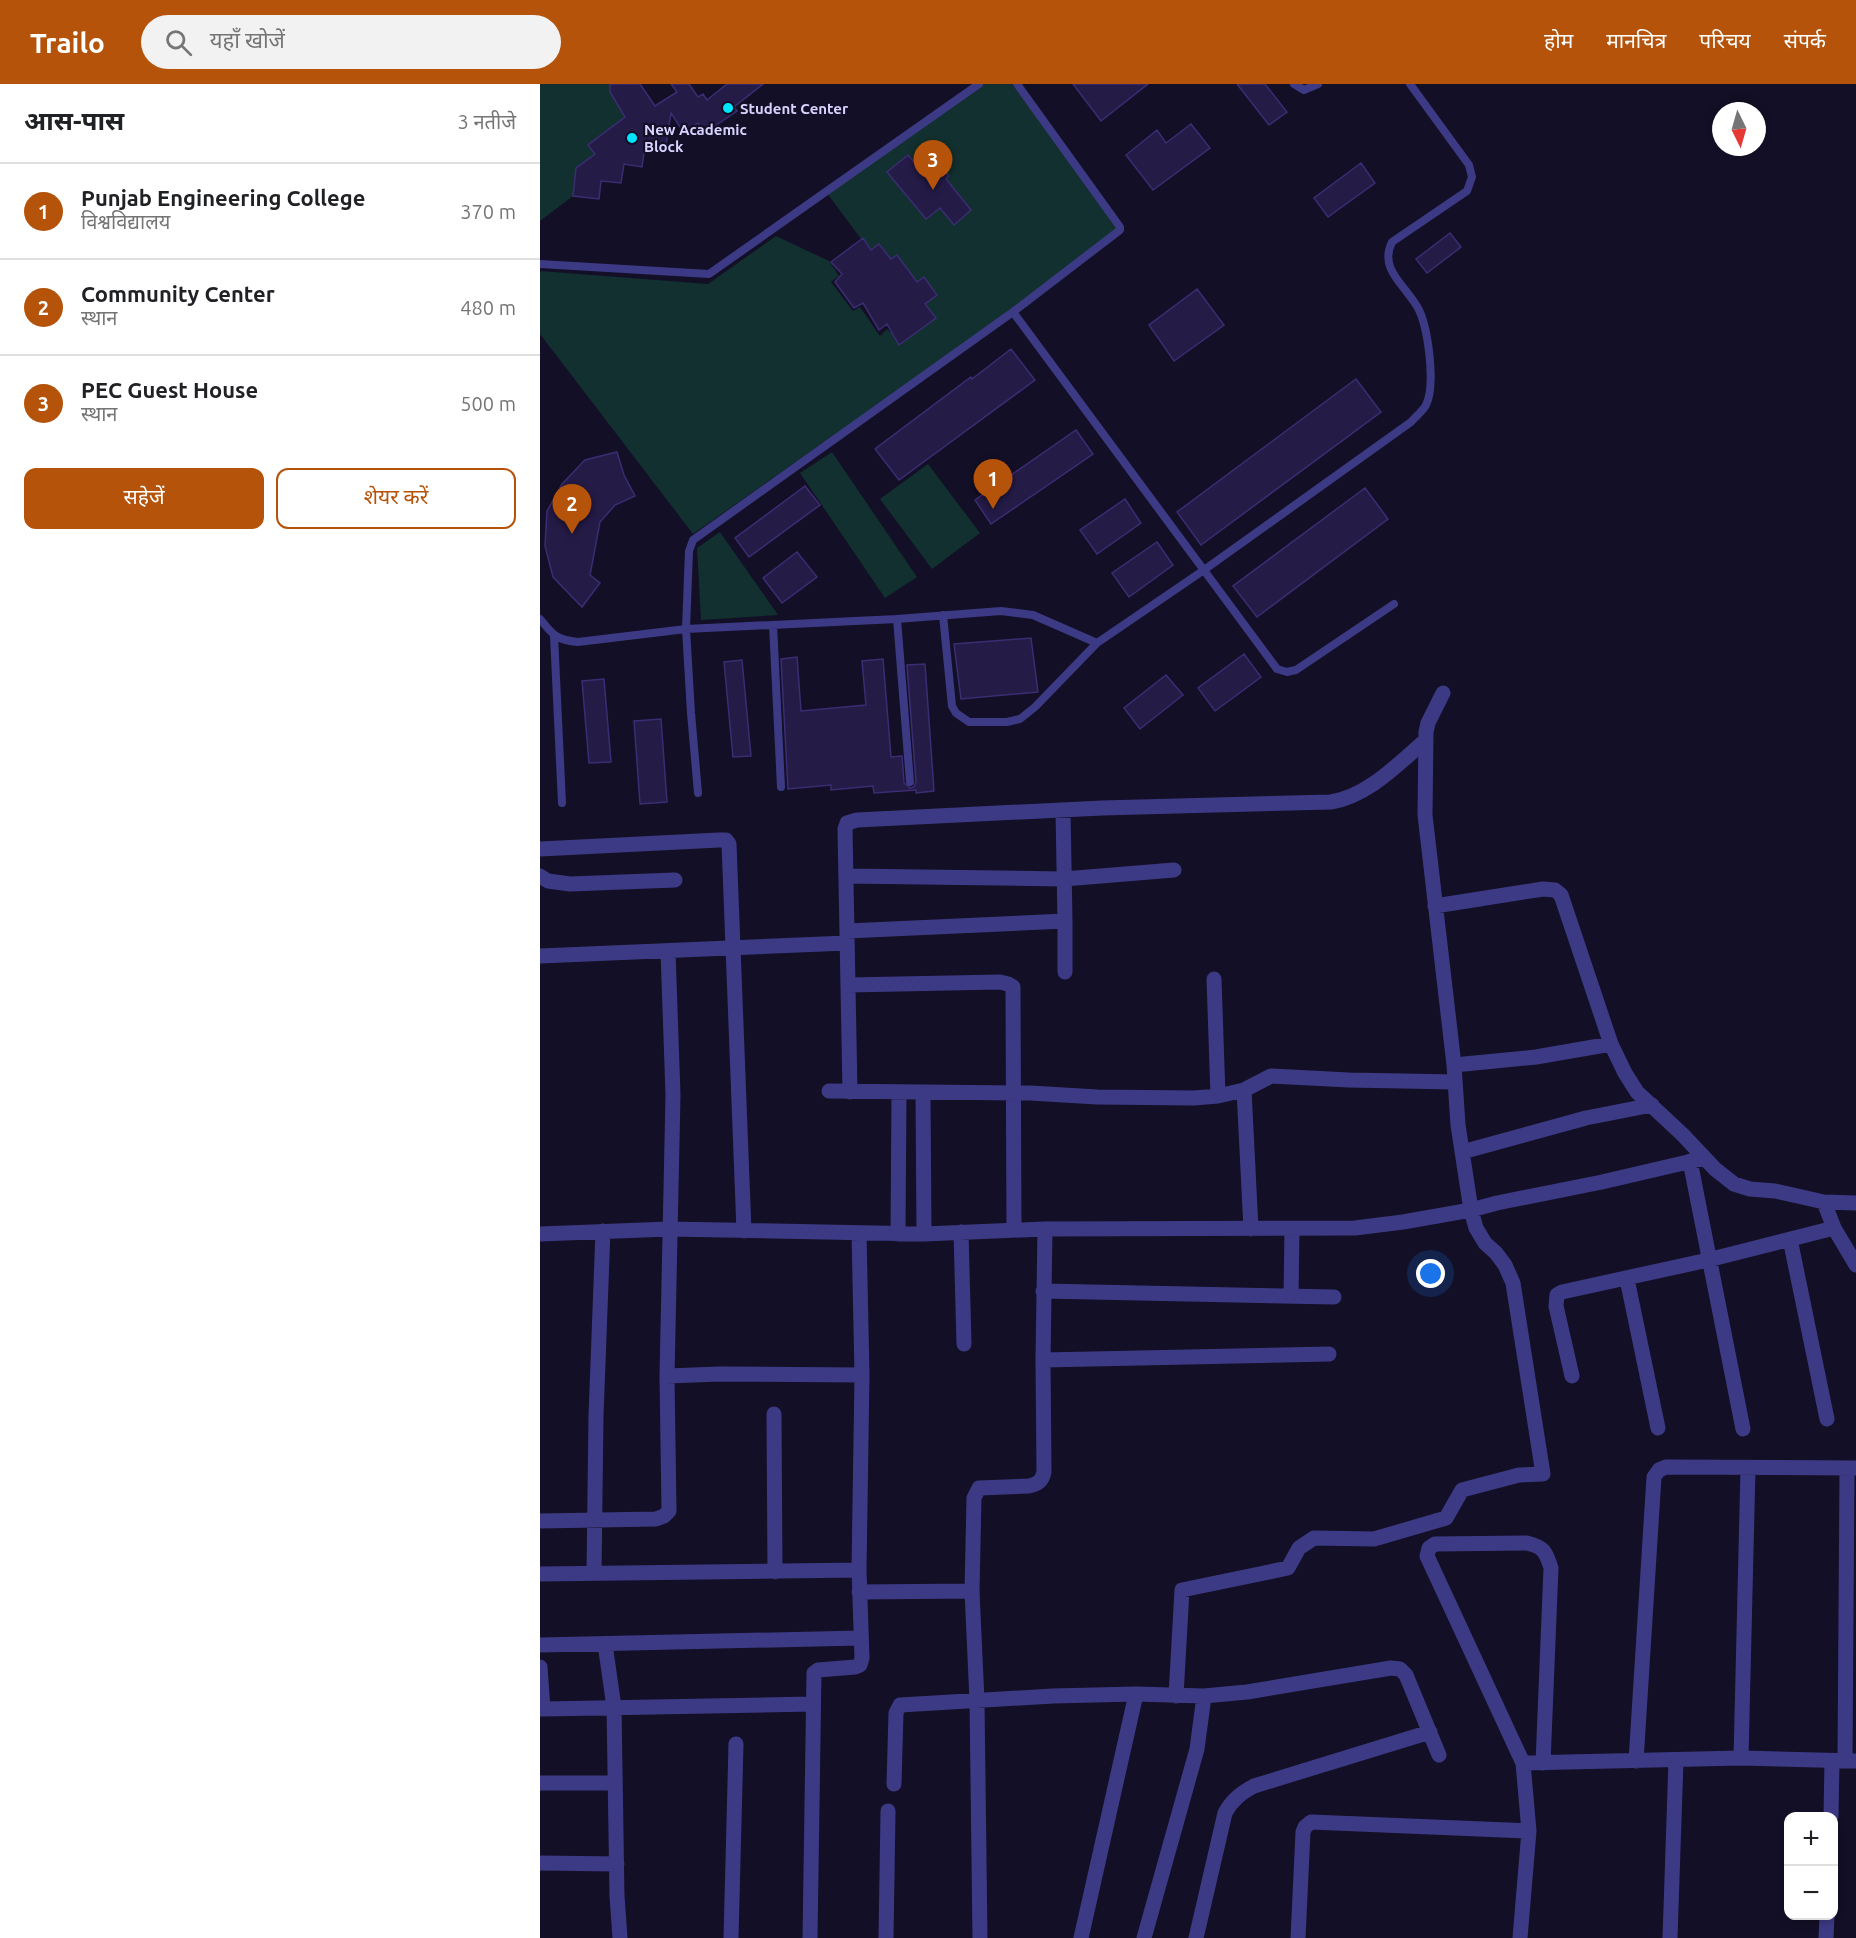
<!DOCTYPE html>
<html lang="hi">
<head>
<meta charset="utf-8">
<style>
  body { margin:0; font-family:Ubuntu,"Noto Sans Devanagari",sans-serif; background:#f2f2f2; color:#202124 }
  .controls { position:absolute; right:18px; bottom:18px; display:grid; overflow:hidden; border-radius:12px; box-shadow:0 3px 9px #0003 }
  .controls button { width:54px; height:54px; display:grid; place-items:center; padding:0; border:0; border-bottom:2px solid #e0e0e0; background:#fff; color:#202124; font:30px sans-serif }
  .compass { position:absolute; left:1172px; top:18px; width:54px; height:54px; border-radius:50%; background:#fff; box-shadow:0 3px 9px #0003; rotate:175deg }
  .you { position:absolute; left:891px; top:1190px; width:21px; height:21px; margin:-15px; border:4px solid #fff; border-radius:50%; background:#1a73e8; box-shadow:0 0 0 9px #1a73e833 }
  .badge { display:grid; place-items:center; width:39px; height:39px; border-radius:50%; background:#b45309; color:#fff; font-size:20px; font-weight:700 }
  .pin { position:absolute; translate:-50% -50px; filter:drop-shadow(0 2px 3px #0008) }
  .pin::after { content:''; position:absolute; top:32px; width:21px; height:18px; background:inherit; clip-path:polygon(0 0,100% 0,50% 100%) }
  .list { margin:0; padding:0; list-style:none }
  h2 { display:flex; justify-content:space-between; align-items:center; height:78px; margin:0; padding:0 24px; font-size:26px }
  h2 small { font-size:20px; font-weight:400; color:#757577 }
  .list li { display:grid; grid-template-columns:39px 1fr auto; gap:18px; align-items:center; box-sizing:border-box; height:96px; padding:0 24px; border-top:2px solid #e0e0e0 }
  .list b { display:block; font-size:22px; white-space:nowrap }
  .list p { margin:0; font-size:20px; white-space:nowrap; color:#757577 }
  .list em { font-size:20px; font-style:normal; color:#757577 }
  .actions { display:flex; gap:12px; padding:18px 24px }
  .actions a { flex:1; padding:14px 0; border:2px solid #b45309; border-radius:12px; text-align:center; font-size:21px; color:#b45309 }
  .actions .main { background:#b45309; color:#fff }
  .icon { flex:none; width:33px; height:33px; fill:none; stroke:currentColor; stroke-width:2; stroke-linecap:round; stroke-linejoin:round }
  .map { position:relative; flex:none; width:1316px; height:1854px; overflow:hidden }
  header { display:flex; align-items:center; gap:36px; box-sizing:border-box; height:84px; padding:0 30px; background:#b45309; color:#fff }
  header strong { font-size:28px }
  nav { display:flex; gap:33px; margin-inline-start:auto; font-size:21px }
  .search { width:420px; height:54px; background:#f2f2f2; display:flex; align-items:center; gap:15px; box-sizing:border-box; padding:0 21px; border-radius:33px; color:#757577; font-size:22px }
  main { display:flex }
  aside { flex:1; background:#fff }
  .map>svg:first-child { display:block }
  .green { fill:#12302f; fill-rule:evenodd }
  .building { fill:#241b47; stroke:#3b2d73; stroke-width:1.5 }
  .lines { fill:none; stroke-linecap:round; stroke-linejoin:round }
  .service { stroke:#3d3a85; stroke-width:8 }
  .minor { stroke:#3d3a85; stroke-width:15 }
  .poi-dot { fill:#00e5ff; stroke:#130f26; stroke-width:2 }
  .labels { text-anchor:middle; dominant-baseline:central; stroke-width:4.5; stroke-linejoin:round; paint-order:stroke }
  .poi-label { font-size:15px; font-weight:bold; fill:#d9d4ff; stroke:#130f26; text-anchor:start }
</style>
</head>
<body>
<header>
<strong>Trailo</strong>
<div class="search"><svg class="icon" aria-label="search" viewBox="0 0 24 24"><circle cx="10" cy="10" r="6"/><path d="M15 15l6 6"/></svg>यहाँ खोजें</div>
<nav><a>होम</a><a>मानचित्र</a><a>परिचय</a><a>संपर्क</a></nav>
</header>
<main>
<aside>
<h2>आस-पास<small>3 नतीजे</small></h2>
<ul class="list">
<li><span class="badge">1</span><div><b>Punjab Engineering College</b><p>विश्वविद्यालय</p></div><em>370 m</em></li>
<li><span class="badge">2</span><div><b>Community Center</b><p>स्थान</p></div><em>480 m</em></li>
<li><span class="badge">3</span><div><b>PEC Guest House</b><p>स्थान</p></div><em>500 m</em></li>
</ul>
<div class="actions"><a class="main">सहेजें</a><a>शेयर करें</a></div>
</aside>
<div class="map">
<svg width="1316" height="1854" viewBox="0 0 1316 1854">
  <rect width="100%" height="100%" fill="#130f26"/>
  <path class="green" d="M0 0H70V8L85 33 49 62 55 70 36 84 33 112 0 137Z
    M440 0H472L579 145 471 227 153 450 0 250V187L168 200 236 152 289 177 299 192 291 198 313 227 320 223 340 252 347 245 360 257 382 220 377 201 351 179 332 170 287 109ZM368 71 386 92 400 81 409 92 398 101 416 107 431 126 414 140 400 124 386 135 371 117 381 98 366 111 347 88Z
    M292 368 377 493 345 514 260 389Z
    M388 380 440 449 392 485 340 415Z
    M180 448 238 531 161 536 157 464Z"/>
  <path class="building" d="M70 0H100L115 22 137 8 131 0H149L158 13 163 10 167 16 187 0H223L194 23 197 27 172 44 170 40 162 45 158 39 149 45 147 42 142 46 131 29 125 67 105 63 102 83 84 80 81 99 61 97 59 115 33 112 36 84 55 70 48 61 85 33 70 8Z
    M533 0H608L561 37Z
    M697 0H725L747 28 729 41Z
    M651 40 670 64 613 106 586 71 617 46 626 59Z
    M368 71 386 92 400 80 409 92 406 95 431 126 414 141 400 124 386 135 347 88Z
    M821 79 835 99 788 133 774 114Z
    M910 149 921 163 887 189 876 175Z
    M323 154 331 166 339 160 351 175 357 171 377 198 384 193 397 211 385 220 396 234 359 261 347 240 339 246 323 219 314 224 295 198 302 190 291 178Z
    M657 205 684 241 634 277 609 241Z
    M471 265 495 296 359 396 335 365 431 293 432 295Z
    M816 295 841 328 661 461 637 428Z
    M536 346 553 370 451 440 435 416Z
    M77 368 84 391 95 412 75 421 60 438 50 491 60 499 42 523 13 493 5 462 7 427 22 400 45 376Z
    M265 402 280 421 209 473 195 454Z
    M825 404 848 435 717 533 693 502Z
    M585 415 601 439 557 470 540 446Z
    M617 458 633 481 589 513 572 489Z
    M257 468 277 493 242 519 223 494Z
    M491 554 498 608 421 615 414 560Z
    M704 570 721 593 675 627 658 604Z
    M257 573 261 627 326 621 322 577 343 575 351 673 362 672 364 699 370 704 374 703 376 698 367 581 385 580 394 707 376 709V706L334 709 333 702 291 706V701L248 705 241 575Z
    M202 576 211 672 193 673 184 578Z
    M626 591 643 611 600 645 584 624Z
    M64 595 71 678 49 679 42 597Z
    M121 635 127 718 100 720 94 637Z"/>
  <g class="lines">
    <path class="service" d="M754 0 764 6 778 0
      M0 180 169 190 439 0
      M473 228 737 585 747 588 756 586 854 520
      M403 531 412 622 416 629 429 638H467L480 635 495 623 557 559 664 486 871 338C875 333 883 327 886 321 896 301 888 245 879 226 867 202 838 186 852 158L927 107 932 93 929 81 870 0
      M0 535C13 551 16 556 38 558L146 545 357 535 461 527 493 531 557 559
      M357 535 370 698
      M233 541 241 703
      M14 552 22 719
      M158 709 151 629 146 545 149 467 153 456 473 228 580 146V143L477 0"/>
    <path class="minor" d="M0 765 179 756H186L189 760 204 1147
      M0 792 8 797 30 800 135 796
      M306 792 524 795 634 786
      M895 822 1003 805 1015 806 1021 811 1071 960 1085 989 1097 1008 1143 1051 1175 1085 1194 1100 1210 1105 1235 1107 1284 1118 1316 1119
      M525 837V888
      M307 847 525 837 523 727
      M0 872 307 859
      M674 895 678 1012
      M308 901 460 898 468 900 473 903 474 1146
      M914 981 996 973 1071 960
      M704 1006 711 1145
      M289 1007 490 1009 557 1013 654 1014 678 1012 704 1006 731 992 809 996 915 998
      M310 1008 305 745 307 739 317 736 562 724 791 718C828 712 858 680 886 656
      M383 1009 384 1150
      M922 1068 1046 1034 1112 1021
      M1150 1077 1203 1345
      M1284 1118 1294 1144 1316 1181
      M421 1148 424 1260
      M0 1150 129 1145 384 1150 505 1145 815 1144 863 1138 931 1126 957 1119 1062 1098 1165 1074
      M358 1150 359 1009
      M1250 1155 1287 1335
      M1087 1195 1118 1344
      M503 1207 794 1213
      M751 1212 752 1145
      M503 1276 789 1270
      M127 1292 180 1290 322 1291
      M1032 1292 1016 1222 1017 1211 1022 1208 1168 1176 1294 1144
      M234 1330 235 1488
      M0 1437 116 1435 124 1432 129 1427 127 1292 133 1011 128 867
      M54 1489 56 1332 63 1147
      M0 1490 319 1486
      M432 1507 437 1617 440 1854
      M319 1508 432 1507 434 1414 439 1404 489 1402C498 1400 502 1397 504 1388L503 1276 505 1145
      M65 1560 74 1623 77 1812 80 1854
      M0 1561 321 1554
      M0 1583 3 1625H0
      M636 1612 642 1506 748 1484 759 1464 774 1454 834 1455 906 1434 922 1406 979 1391 1003 1390 973 1199 965 1181 956 1169 945 1159 936 1144 931 1126 918 1041 914 981 885 731 886 648 888 639 903 609
      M3 1625 272 1620
      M1201 1674 1208 1384
      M1096 1677 1114 1393 1119 1386 1126 1383 1316 1384
      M1305 1677 1307 1384
      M983 1679 887 1472 889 1464 895 1460 987 1459C1004 1463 1006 1468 1011 1484L1003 1679
      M0 1699H75
      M354 1700 356 1629 360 1621 513 1612 596 1610 664 1612 707 1608 851 1584 860 1585 866 1591 899 1671
      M1291 1732 1292 1677
      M0 1779 77 1780
      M191 1854 196 1660
      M270 1854 274 1589 278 1586 315 1583 320 1581 322 1574 319 1486 322 1291 319 1149
      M346 1854 348 1727
      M541 1854 596 1610
      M604 1854 657 1665 664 1612
      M656 1854 685 1729C692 1716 701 1709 714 1702L890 1648
      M758 1854 763 1748 765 1743 771 1738 989 1747
      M980 1854 989 1747 983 1679 1201 1674 1316 1677
      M1130 1854 1136 1676
      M1286 1854 1287 1832"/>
  </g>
  <g class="poi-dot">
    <circle cx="188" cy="24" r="6"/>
    <circle cx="92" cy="54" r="6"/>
  </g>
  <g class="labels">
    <g class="poi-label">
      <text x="200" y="24">Student Center</text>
      <text x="104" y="45">New Academic<tspan x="104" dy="17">Block</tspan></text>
    </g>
  </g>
</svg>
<div class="controls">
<button>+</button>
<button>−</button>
</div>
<svg class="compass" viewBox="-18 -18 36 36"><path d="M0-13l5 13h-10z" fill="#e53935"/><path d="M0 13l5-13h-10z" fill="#757577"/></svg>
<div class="you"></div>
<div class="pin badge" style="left:453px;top:425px">1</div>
<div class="pin badge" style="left:32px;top:450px">2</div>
<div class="pin badge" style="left:393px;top:106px">3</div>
</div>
</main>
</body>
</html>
